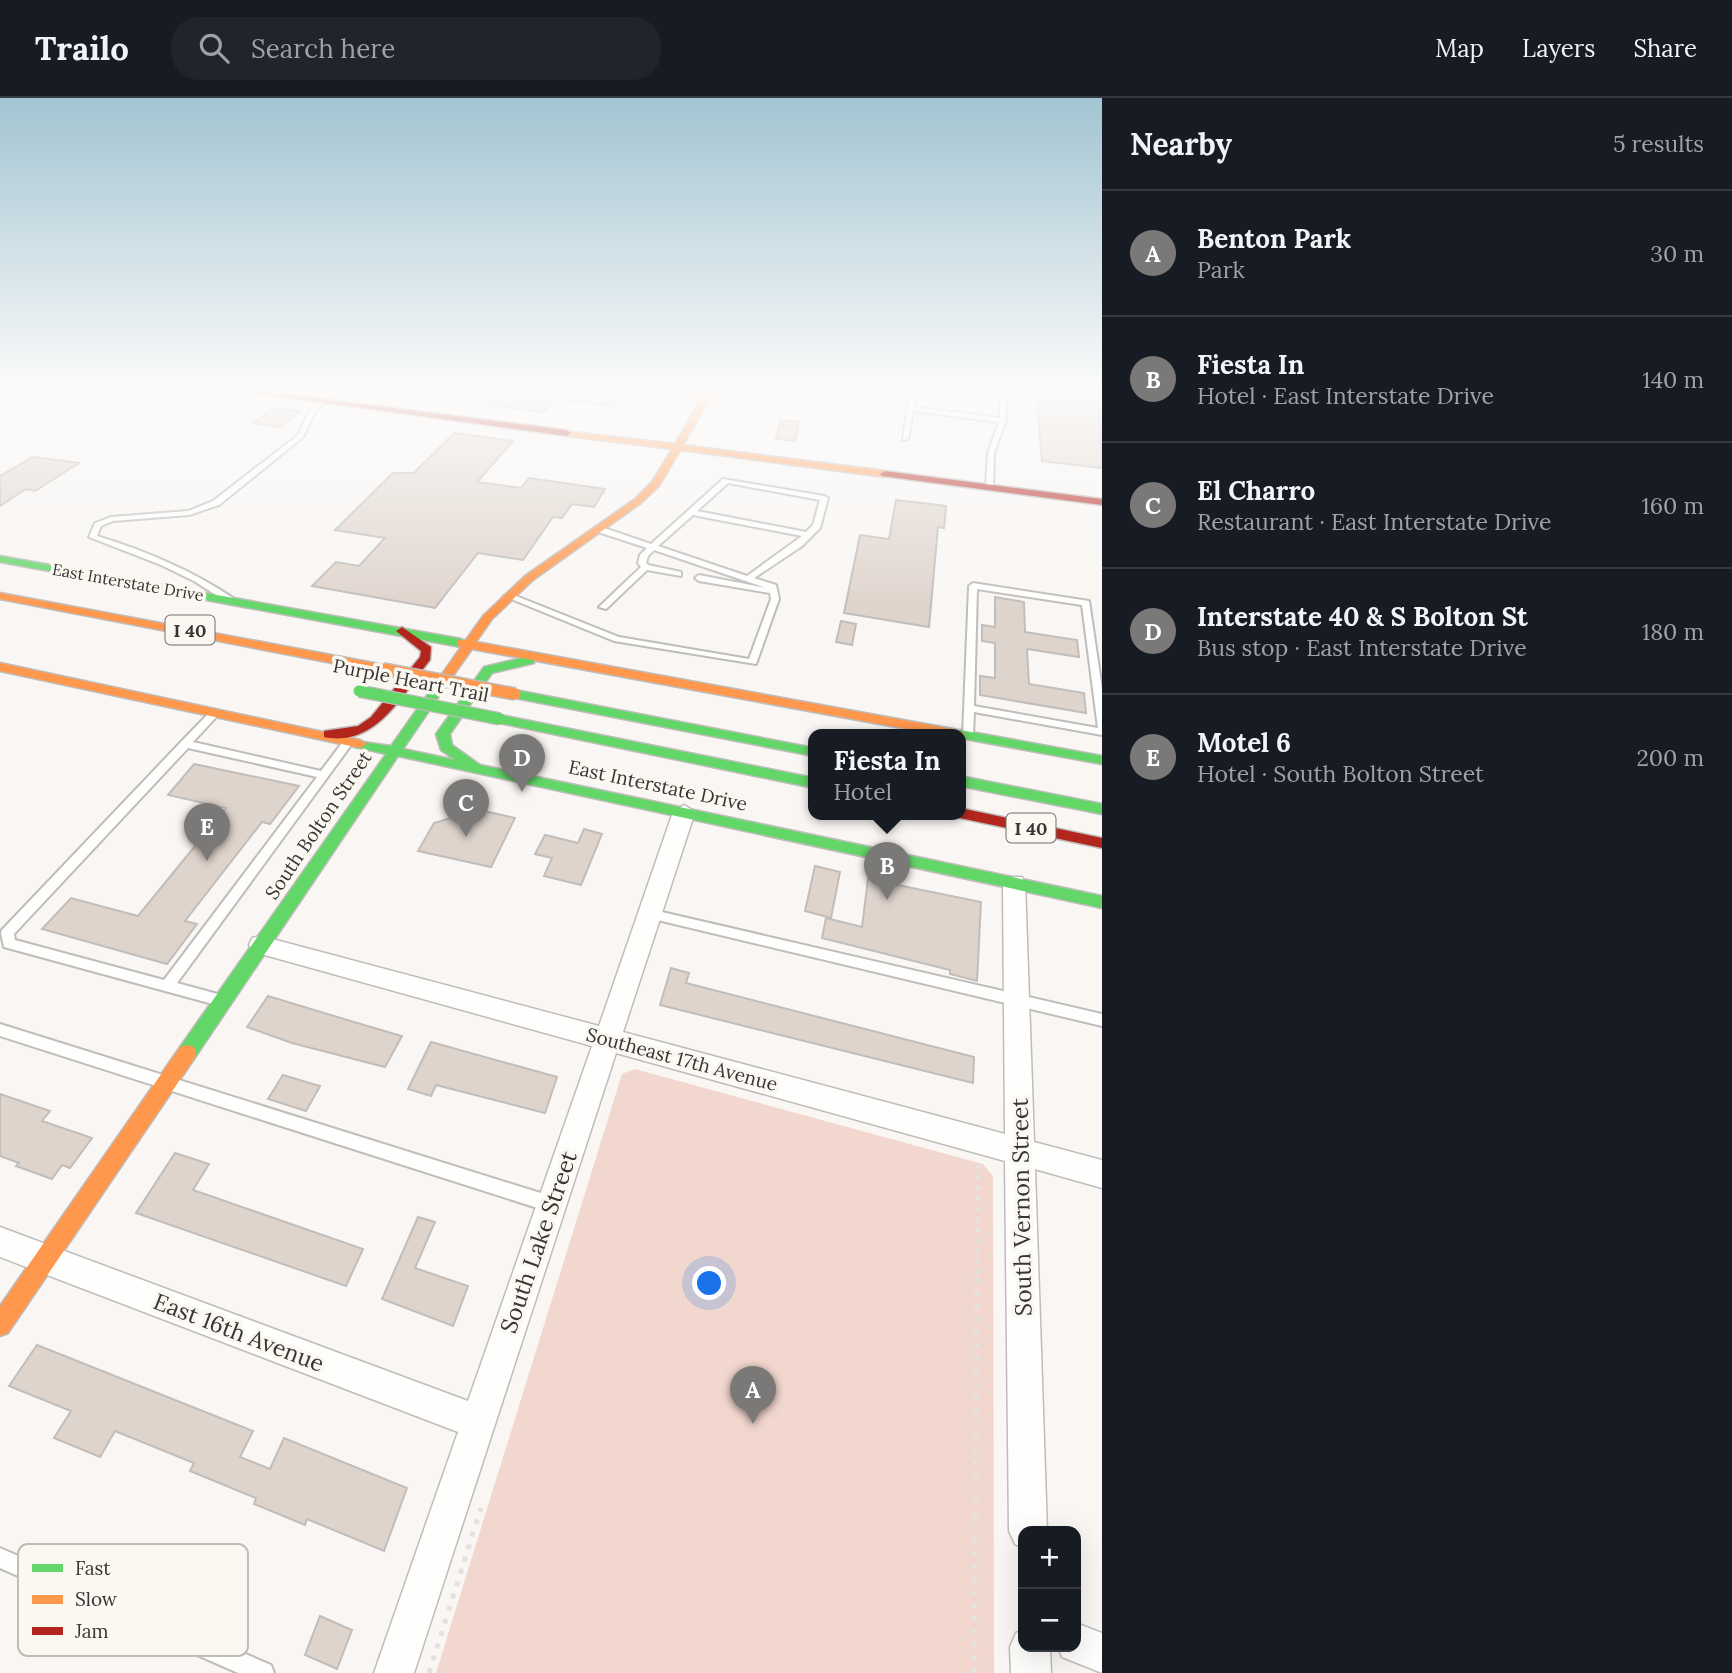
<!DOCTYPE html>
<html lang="en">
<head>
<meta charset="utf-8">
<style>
  body { margin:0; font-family:Lora,serif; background:#20242c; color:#f1f3f6 }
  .controls { position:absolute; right:21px; bottom:21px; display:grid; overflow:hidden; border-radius:14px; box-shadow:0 7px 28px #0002 }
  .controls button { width:63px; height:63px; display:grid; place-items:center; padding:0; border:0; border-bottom:2px solid #363941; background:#171b24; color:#f1f3f6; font:35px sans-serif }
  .you { position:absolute; left:710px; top:1186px; width:24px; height:24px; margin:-18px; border:5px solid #fff; border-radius:50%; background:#1a73e8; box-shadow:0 0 0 10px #1a73e833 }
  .badge { display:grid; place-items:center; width:46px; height:46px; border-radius:50%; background:#7b7977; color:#fff; font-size:23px; font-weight:700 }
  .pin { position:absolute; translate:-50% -58px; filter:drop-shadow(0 2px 4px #0008) }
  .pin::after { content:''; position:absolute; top:37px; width:24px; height:21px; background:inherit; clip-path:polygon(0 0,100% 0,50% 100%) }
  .popup { position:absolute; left:808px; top:631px; width:158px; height:91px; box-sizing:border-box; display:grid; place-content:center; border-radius:14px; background:#171b24; filter:drop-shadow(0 2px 5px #0005); font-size:23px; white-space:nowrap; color:#9ea1a6 }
  .popup b { font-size:26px; color:#f1f3f6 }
  .popup::after { content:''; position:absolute; left:50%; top:100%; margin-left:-14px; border:14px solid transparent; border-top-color:#171b24 }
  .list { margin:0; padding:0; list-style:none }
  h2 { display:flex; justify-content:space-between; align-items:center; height:91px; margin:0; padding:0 28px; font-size:30px }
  h2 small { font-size:23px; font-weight:400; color:#9ea1a6 }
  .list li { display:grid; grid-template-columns:46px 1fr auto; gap:21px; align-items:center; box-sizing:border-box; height:126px; padding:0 28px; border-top:2px solid #363941 }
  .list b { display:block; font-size:26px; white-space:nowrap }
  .list p { margin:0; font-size:23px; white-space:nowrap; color:#9ea1a6 }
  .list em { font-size:23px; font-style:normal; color:#9ea1a6 }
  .icon { flex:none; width:38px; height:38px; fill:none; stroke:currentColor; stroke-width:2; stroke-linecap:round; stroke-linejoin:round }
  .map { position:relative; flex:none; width:1102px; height:1575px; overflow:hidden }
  header { display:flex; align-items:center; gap:42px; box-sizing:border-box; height:98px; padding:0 35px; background:#171b24; border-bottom:2px solid #363941 }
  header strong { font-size:33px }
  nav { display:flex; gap:38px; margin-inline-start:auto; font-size:24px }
  .search { width:490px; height:63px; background:#20242c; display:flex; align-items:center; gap:18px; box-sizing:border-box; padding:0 24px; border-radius:28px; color:#9ea1a6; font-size:26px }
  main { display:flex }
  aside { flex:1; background:#171b24 }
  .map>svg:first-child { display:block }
  .green { fill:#f2d7ce }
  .building { fill:#dfd4cc; stroke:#c0bdbb; stroke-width:2 }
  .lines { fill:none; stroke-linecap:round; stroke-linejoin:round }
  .lane-casing { stroke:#bfbdbb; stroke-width:4 }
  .street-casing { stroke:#bfbdbb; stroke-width:3 }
  .fast-casing { stroke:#bfbdbb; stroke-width:3 }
  .slow-casing { stroke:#bfbdbb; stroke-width:3 }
  .jam-casing { stroke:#bfbdbb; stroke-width:3 }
  .path-far1 { stroke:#e3e2e1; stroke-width:4.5; stroke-dasharray:4.5 6; stroke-linecap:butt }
  .path { stroke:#e3e2e1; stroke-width:5; stroke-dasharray:5 8; stroke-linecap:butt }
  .lane { fill:#fefefd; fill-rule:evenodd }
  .street { fill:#fefefd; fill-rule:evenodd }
  .fast { fill:#63d668; fill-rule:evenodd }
  .slow { fill:#ff974d; fill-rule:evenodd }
  .jam { fill:#b3261e; fill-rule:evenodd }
  .fast-bridge-casing { stroke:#bfbdbb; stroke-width:14; stroke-linecap:butt }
  .slow-bridge-casing { stroke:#bfbdbb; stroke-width:14; stroke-linecap:butt }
  .fast-bridge { stroke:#63d668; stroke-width:11 }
  .slow-bridge { stroke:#ff974d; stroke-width:11 }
  .labels { text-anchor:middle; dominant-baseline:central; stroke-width:7; stroke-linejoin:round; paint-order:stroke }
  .far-street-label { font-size:16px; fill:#373634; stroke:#fbf7f1 }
  .shield { fill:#fbf7f1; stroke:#72706d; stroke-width:2 }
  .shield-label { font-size:18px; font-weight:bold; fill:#373634 }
  .street-label { font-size:19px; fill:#373634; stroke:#fbf7f1 }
  .near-street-label { font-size:23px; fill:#373634; stroke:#fbf7f1 }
  .key { fill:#fbf7f1; stroke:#c0bdb8; stroke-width:2 }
  .key-label { font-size:19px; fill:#373634 }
</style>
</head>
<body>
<header>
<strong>Trailo</strong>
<div class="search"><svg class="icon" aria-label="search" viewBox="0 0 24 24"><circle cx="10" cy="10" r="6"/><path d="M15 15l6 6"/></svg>Search here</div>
<nav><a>Map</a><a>Layers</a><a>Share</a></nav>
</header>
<main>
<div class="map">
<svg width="1102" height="1575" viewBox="0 0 1102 1575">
  <rect width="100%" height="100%" fill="#f9f6f3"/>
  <path class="green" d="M635 971 983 1066 993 1078 994 1575H436L622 976Z"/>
  <path class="building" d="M503 291H625L612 308 560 302 561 294 544 314 487 307Z
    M1036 291 1099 294 1102 370 1042 363Z
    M274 310 300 313 280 329 253 325Z
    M781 322 799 324 795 343 776 341Z
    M454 335 513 343 477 384 521 390 529 380 605 391 594 409 572 406 562 420 553 419 523 462 478 455 435 510 312 488 336 464 359 468 385 440 335 432 393 375H414Z
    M33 359 79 365 35 393 26 391 0 408V378Z
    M896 402 946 408 944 430 938 429 929 529 844 515 860 437 889 441Z
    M995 499 1024 504 1025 534 1077 542 1079 559 1027 551 1029 586 1084 595 1086 615 980 597V578L995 580V545L982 543V527L995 529Z
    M841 523 856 526 852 547 836 544Z
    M194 666 299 688 270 726 262 724 185 823 197 826 167 866 42 831 71 800 138 818 226 710 168 697Z
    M462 708 515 720 491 769 418 753 434 725 466 715Z
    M584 731 602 736 581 787 544 778 552 760 535 756 545 737 578 745Z
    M815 768 840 774 831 820 805 813Z
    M868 781 981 804 977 883 950 876V872L822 840 826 820 862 829Z
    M671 870 689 875 686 885 974 959 973 985 660 907Z
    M268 898 354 924 402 938 385 969 292 945 247 929Z
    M431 944 557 979 545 1015 436 987 431 998 408 991Z
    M283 977 320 988 306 1013 268 1001Z
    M0 996 50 1013 42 1023 92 1040 70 1070 62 1067 52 1081 16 1068 19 1065 0 1058Z
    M175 1055 209 1066 193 1092 363 1151 346 1188 136 1115Z
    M418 1119 435 1124 415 1170 468 1188 453 1228 382 1201Z
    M37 1247 253 1333 240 1359 270 1371 284 1340 407 1390 384 1453 307 1421 305 1427 254 1406 256 1400 190 1373 194 1365 115 1333 100 1359 54 1340 71 1313 9 1288Z
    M320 1518 352 1532 337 1571 305 1557Z"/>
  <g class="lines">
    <defs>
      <path id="lane" d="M910 291H916L913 309 1000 320V291H1006V322L994 355 993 392 986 390 988 355 999 324 913 313 908 341 903 342Z
        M319 303 324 304 315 314 303 339 219 407 189 417 113 423 101 428 97 438C146 453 191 472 233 500V504H227L194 483 161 467 89 439 95 425 111 419 188 413 213 403 298 337 309 313Z
        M723 381 824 398 828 400 820 430 802 448 754 480 776 487 779 501 756 566 614 543 504 498 511 496 619 539 749 561 771 501 770 495 699 483 695 480 699 477 766 490 654 452 648 458 646 465 648 467 681 474V478L647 472 606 511 599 509 641 469 638 465 640 457 647 450 595 433V429H601L651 446ZM728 385 820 402 813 427 806 434 697 413ZM693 417 802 438 747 478 658 448Z
        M973 485 1089 503 1102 591V637L974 614 973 638 972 640H964L963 638 969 488ZM977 491 1082 507 1098 630 974 608Z
        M215 612 220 615 193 644 321 673 345 641 349 640 354 643 177 885 225 898 227 902 225 906 220 908 4 849 1 835 2 832 181 644 211 613ZM188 650 317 679 164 882 15 842 14 836Z
        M649 811 1102 916V928L645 819 643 816 645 813Z
        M0 926 550 1098 556 1100 558 1106 556 1112 550 1114 0 938Z
        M0 1450 271 1567 274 1575H238L0 1470Z"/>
      <path id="street" d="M684 707 695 714 623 934 1005 1036 1003 785 1006 779H1022L1025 785 1034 1044 1102 1062V1090L1035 1071 1047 1433H1023V1450L1015 1446 1009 1433 1005 1063 616 955 414 1575H374L458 1334 0 1159V1129L468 1303 592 948 261 856 252 854 249 847 252 840 261 838 599 928 673 714Z
        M1076 1525 1102 1535V1575L1062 1559 1058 1549H1076Z
        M1023 1532V1549H1050L1051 1575H1011L1010 1549 1016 1535Z"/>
      <path id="fast" d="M0 458 461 541 467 545 461 549 0 464Z
        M530 558 534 559V565L492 575 450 636 452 647 480 667 1102 798V810L398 658 194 961 187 963 180 961 178 955 180 949 386 656 355 649 353 646 355 643 391 648 442 576 446 575 452 579 403 651 455 662 441 652 436 636 484 569Z
        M515 592 814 650V658L510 599 509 596Z
        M500 617 814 680V690L495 624V618Z
        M960 632 1102 658V666L960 640V636H953Z
        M960 678 1102 706V716L960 688Z"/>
      <path id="slow" d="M707 291H715L683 347 885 373 890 376 885 379 680 352 659 388 641 405 533 482 492 521 476 544 958 632 965 636 963 639 960 640V636H934L472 551 450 582H442L440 579 461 549 457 548V542H466L484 517 525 478 635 401 652 384 672 351 567 338 563 335 564 333 675 346Z
        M0 495 379 566 385 570 379 574 0 501Z
        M0 565 360 642 367 646 360 650 0 573Z
        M187 947 194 949 196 955 194 961 8 1235 0 1238V1208L180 949Z"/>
      <path id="jam" d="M222 291H247L567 332 571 335 567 338Z
        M885 373 1102 401V407L882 378 880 376Z
        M402 529 431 549 430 562C403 596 376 650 324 639V633L358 628 371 619 420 559 421 553 396 533Z
        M960 710 1102 740V750L955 719 953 716H960Z"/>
    </defs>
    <use href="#lane" class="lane-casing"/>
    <use href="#street" class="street-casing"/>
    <use href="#fast" class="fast-casing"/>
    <use href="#slow" class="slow-casing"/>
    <use href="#jam" class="jam-casing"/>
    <path class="path-far1" d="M977 1176 978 1066"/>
    <path class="path" d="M429 1575 481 1410
      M974 1575 977 1174"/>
    <use href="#lane" class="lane"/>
    <use href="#street" class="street"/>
    <use href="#fast" class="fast"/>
    <use href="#slow" class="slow"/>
    <use href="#jam" class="jam"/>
    <defs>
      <path id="fast-bridge" d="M359 593 500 621"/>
      <path id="slow-bridge" d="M383 571 515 596"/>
    </defs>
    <use href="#fast-bridge" class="fast-bridge-casing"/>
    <use href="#slow-bridge" class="slow-bridge-casing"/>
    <use href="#fast-bridge" class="fast-bridge"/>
    <use href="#slow-bridge" class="slow-bridge"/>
  </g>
  <linearGradient id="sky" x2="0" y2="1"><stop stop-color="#a2c4d2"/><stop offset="0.57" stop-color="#fcfbfa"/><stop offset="1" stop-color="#fcfbfa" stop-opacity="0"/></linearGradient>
  <rect width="1102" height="512" fill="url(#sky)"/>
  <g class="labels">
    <g class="far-street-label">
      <text transform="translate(128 484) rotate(10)">East Interstate Drive</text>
    </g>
    <g class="shield">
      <rect x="165.5" y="517.5" width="49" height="29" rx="5"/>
      <rect x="1006.5" y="715.5" width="49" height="29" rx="5"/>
    </g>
    <g class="shield-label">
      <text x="190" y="532">I 40</text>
      <text x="1031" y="730">I 40</text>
    </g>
    <g class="street-label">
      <text transform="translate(411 582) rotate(11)">Purple Heart Trail</text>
      <text transform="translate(658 687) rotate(12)">East Interstate Drive</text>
      <text transform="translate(318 727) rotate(-56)">South Bolton Street</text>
      <text transform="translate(682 961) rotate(15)">Southeast 17th Avenue</text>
    </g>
    <g class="near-street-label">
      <text transform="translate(1021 1109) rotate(-91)">South Vernon Street</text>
      <text transform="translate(538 1144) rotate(-71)">South Lake Street</text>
      <text transform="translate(239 1234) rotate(21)">East 16th Avenue</text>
    </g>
  </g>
  <rect x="18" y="1446" width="230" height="112" rx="10" class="key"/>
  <rect x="32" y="1466" width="31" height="8" fill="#63d668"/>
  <rect x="32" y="1497" width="31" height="9" fill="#ff974d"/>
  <rect x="32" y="1529" width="31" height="8" fill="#b3261e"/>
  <g class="key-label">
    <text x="75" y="1477">Fast</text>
    <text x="75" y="1508">Slow</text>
    <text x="75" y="1540">Jam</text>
  </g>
</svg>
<div class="controls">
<button>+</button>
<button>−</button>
</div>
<div class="you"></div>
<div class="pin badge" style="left:753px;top:1326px">A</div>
<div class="pin badge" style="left:887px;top:802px">B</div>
<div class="popup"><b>Fiesta In</b>Hotel</div>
<div class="pin badge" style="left:466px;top:739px">C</div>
<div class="pin badge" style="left:522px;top:694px">D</div>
<div class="pin badge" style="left:207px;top:763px">E</div>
</div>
<aside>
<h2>Nearby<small>5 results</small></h2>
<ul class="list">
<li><span class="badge">A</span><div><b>Benton Park</b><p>Park</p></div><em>30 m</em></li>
<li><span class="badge">B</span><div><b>Fiesta In</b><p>Hotel · East Interstate Drive</p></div><em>140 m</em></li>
<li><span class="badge">C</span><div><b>El Charro</b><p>Restaurant · East Interstate Drive</p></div><em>160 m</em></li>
<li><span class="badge">D</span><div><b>Interstate 40 &amp; S Bolton St</b><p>Bus stop · East Interstate Drive</p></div><em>180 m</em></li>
<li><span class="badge">E</span><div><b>Motel 6</b><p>Hotel · South Bolton Street</p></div><em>200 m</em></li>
</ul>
</aside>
</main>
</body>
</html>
